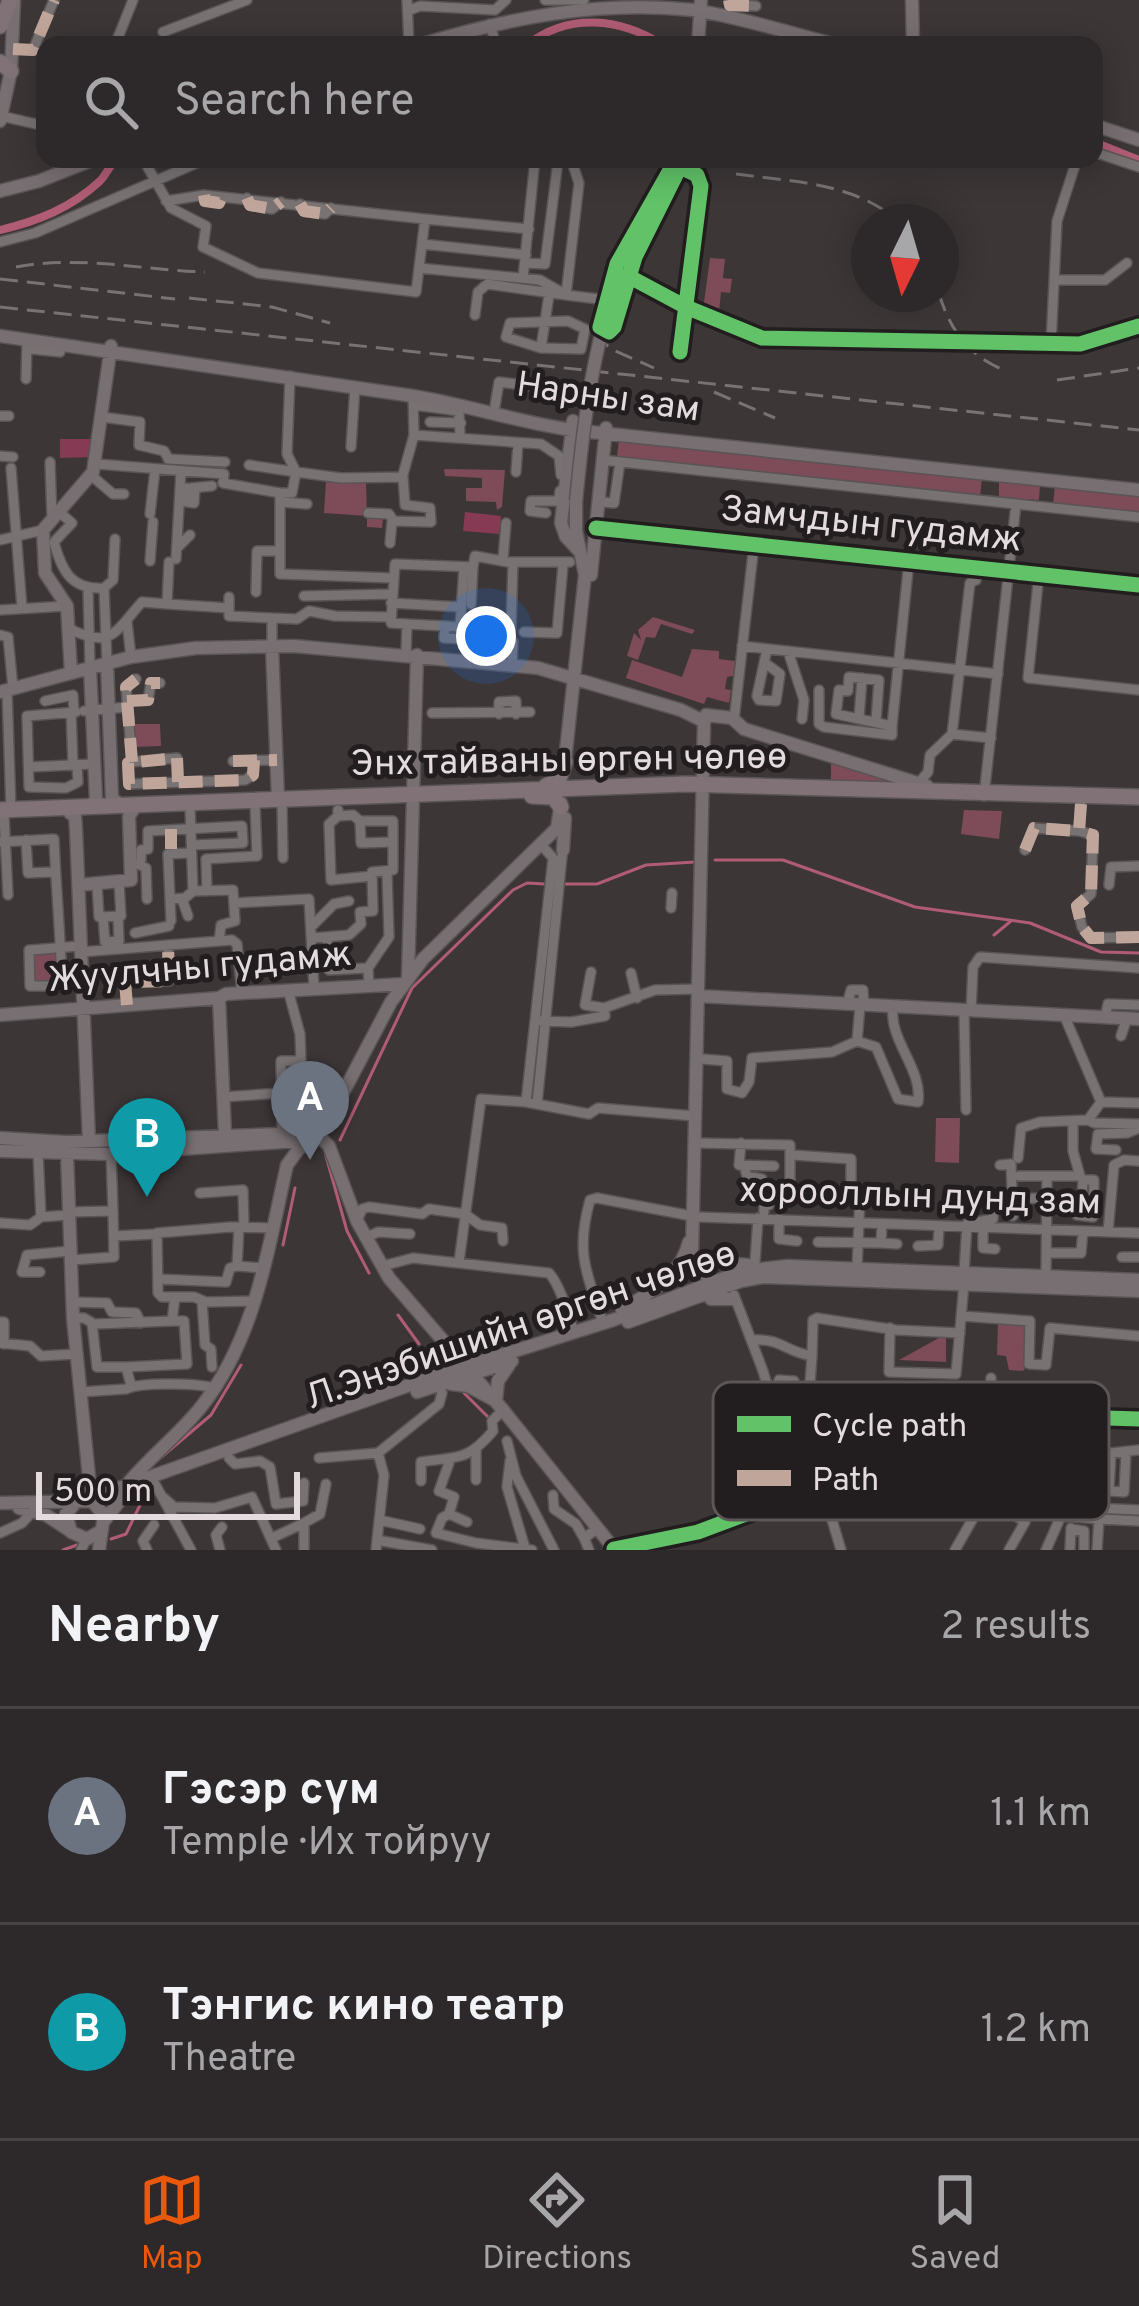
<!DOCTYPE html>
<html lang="en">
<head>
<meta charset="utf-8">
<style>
  body { margin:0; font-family:Overpass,sans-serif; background:#393435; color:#f1f3f6 }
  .compass { position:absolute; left:851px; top:204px; width:108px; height:108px; border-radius:50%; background:#2d2829; box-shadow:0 6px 30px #0003; rotate:185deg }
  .scale { position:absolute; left:36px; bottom:30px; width:264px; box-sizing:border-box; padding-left:12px; border:6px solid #e3dbdd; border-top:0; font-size:33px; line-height:42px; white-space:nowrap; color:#e3dbdd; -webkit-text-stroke:9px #221d1e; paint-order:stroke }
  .you { position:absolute; left:486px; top:636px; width:42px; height:42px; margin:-30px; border:9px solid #fff; border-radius:50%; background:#1a73e8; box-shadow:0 0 0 18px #1a73e833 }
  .badge { display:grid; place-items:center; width:78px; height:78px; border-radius:50%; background:#ea580c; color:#fff; font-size:39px; font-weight:700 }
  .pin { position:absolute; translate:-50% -99px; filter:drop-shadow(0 3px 6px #0008) }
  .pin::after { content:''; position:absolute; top:63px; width:42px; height:36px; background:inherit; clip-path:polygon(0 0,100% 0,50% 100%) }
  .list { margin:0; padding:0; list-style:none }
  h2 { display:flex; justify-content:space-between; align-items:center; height:156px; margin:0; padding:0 48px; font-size:51px }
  h2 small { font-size:39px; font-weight:400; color:#a7a6a8 }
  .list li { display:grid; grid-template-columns:78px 1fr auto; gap:36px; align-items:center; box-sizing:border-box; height:216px; padding:0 48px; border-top:3px solid #484446 }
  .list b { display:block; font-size:45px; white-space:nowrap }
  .list p { margin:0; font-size:39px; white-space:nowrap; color:#a7a6a8 }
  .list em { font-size:39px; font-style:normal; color:#a7a6a8 }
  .icon { flex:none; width:66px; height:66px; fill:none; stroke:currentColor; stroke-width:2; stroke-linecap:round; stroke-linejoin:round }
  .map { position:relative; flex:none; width:1139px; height:1550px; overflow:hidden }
  .search { position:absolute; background:#2d2829; box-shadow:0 6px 30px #0003; left:36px; right:36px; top:36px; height:132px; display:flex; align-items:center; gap:30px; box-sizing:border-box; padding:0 42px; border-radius:24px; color:#a7a6a8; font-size:45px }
  .sheet { height:588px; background:#2d2829 }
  nav { display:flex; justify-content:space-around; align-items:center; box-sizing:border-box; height:168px; border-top:3px solid #484446; background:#2d2829; font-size:33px; color:#a7a6a8 }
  nav a { display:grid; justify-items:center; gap:6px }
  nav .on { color:#ea580c }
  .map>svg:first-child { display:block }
  .green { fill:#7e4b59 }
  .forest { fill:#863a53 }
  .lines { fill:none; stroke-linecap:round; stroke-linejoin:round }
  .stream { stroke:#b05c75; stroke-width:3 }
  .river { stroke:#b05c75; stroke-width:8 }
  .minor-casing { stroke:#595455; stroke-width:12 }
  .major-casing { stroke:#595455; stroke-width:15 }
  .highway-casing { stroke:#595455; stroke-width:18 }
  .minor { stroke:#787273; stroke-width:9 }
  .major { stroke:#786f72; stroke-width:12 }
  .highway { stroke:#807276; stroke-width:15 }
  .rail { stroke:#777273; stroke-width:3; stroke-dasharray:18 9; stroke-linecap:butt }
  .major-bridge-casing { stroke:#595455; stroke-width:15; stroke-linecap:butt }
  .major-bridge { stroke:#786f72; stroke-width:12 }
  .quiet { stroke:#c0a59a; stroke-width:12; stroke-dasharray:24 12; stroke-linecap:butt }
  .cycleway-casing { stroke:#221d1e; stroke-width:22 }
  .cycleway { stroke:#61c268; stroke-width:15 }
  .labels { text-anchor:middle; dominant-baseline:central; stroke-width:10; stroke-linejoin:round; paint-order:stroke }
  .street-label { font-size:36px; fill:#e3dbdd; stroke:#221d1e }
  .key { fill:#221d1e; stroke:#5c5657; stroke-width:3 }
  .key-label { font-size:33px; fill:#e3dbdd }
</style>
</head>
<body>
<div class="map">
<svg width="1139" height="1550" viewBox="0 0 1139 1550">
  <rect width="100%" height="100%" fill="#3c3637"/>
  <path class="green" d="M710 258 725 259 723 278 732 279 730 293 721 292 719 312 703 310Z
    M619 439 982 478 980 497 617 457Z
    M444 469 505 470 502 507 497 510 496 502 466 501V488H482V478L445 476Z
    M326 480 366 483 367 516 383 518 382 528 367 527V516L324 513Z
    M999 480 1040 485 1039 500 999 498Z
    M1055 485 1139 495V513L1053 504Z
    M653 617 695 630 692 634 661 624 655 638 646 637 638 660 627 656 634 633 641 640 638 630Z
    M692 649 719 651V659L735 661 733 676 727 677 725 689 731 690 729 703 707 697 704 704 626 678 632 660 682 677Z
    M133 724H160L161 746 133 747Z
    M831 761 917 787 831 783Z
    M964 810 1002 811 999 839 961 834Z
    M59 951 60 984H31L30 952Z
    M936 1118H960L959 1163 935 1162Z
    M998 1323 1028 1324 1027 1366 1023 1371 1009 1370 1006 1356 997 1355Z
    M946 1334V1362L899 1360Z"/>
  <path class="forest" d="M60 439H94L93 457 60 458Z
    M465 512 501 516 499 534 463 531Z"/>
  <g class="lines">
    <path class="stream" d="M715 860H783L915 907 1030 923 1101 952 1139 953
      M566 884H597L646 865 695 862
      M994 935 1011 921
      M340 1140 412 988 513 890 527 883 545 884
      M326 1156 347 1231 369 1273
      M283 1245 295 1188
      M398 1315 419 1344
      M464 1393 488 1417
      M158 1460 211 1415 241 1365
      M111 1539 126 1534 141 1503
      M63 1550 77 1545"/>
    <path class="river" d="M465 45H474
      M527 45C569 12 620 18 663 45
      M1094 142 1139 160
      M0 230C38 221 71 208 100 181 108 173 108 165 119 159"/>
    <defs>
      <path id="minor" d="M407 0 409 45
        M545 0H584
        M729 0 730 5 756 6
        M410 10 420 6 495 10 506 0
        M490 24 496 45
        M163 32 247 0
        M115 45 133 0
        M13 49 33 50 54 0
        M1 116 45 126
        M1094 152 1139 167
        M143 159 171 208 206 226 203 247 258 273 416 292 419 268
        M678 173 680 167 697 175 701 186 680 352
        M653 196 673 165
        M247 198 250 205 272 209 281 202
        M166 201 204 195 425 219 419 268 540 280 566 295 607 300
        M300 204 304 211 325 214 331 208
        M425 219 529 229
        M0 242 35 233 206 159
        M422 244 526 255
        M525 263 545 264 557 169
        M628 276 686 307 762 338 1080 344 1139 326
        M523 278 535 159
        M1055 280H1105L1127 263
        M611 282 630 237
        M475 315 478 292 487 284 566 295 579 183 571 159
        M568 321 585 329 581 349 541 348 506 337 510 323Z
        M601 327 609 332 614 327 635 257 668 193
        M1051 344 1057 221 1077 159
        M541 348 549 295
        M31 349 60 352
        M290 376 287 454 296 472
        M26 379 27 340
        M414 405 459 411 460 434
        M495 406 499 382 540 387
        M0 416H9
        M102 417 140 422 139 445 164 451 168 458
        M430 422 461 423
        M414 435 541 444 559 456 561 475
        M351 447 355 387
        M0 456 13 457
        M168 459 225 462
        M602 460 1139 517
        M50 462 52 518
        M97 464 224 474 223 483 280 493V574L393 578
        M249 465 296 472
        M11 468 22 608
        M516 472 518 443
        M92 476 113 494H124
        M402 478 414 435 413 396
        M187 488V502L194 503 195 488
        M191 488 212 486
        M280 493H292L296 472 341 478 403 477
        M531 501H559L560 491
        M531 501 530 511 546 513
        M280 502 307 504
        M601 502 614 503 620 462
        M58 511 72 523 54 542C62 572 72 590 104 588L107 663
        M368 513 389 514 393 520
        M150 514 155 470
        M596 528 1139 585
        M0 540 43 530
        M390 543 392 521 431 522 430 508 405 505 403 477
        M177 548 190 535
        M176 559 181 471
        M503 559 506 523
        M150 561 153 522
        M1039 574 1028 678 1139 690
        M104 588 113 580 115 539
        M88 589 90 668
        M256 592 257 551H278
        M304 596 392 594
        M229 597V616L272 618V646
        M391 603 461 607
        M167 604 229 608
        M471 604 473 567
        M0 610 67 606
        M272 618 297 619 309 611 335 616 390 617
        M127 622 131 657
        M407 624 391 623 395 564 473 567 475 556 508 562H570
        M445 626 460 627 464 567
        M460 627 500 629 501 621 493 620
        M68 628C111 650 114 633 142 602L167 604 169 562
        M511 628 513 562
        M524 632 557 633 563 565
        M0 635 8 637 13 688
        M742 646 998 674
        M788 651 804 700 802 719
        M406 654 407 624 445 626 444 638 513 642 512 664
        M765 663 780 674 776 701 759 700 757 696 767 649
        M7 690 11 810
        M819 690V724L824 727 892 735V726
        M45 701 73 695 74 712
        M127 701 148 700 151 683H160
        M84 711 127 707
        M71 712 73 765
        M76 712 27 716 29 787 66 788 78 782 77 765
        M432 713 530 712
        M499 714V702L516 701V714
        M859 718 862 678
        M734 720 754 545
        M876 721 879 680 849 677 848 691 839 690 836 714 892 726 909 561
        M952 734 991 738
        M233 761 277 760
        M130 762 177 758 178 782
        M132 762 126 687 136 679
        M128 763 129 784 245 780 253 775 254 760
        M29 767 94 764
        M918 784 928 772 930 755 952 734 970 583 976 580 978 568
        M984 796 1016 504
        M282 804 283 858
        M1081 804 1079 831 1093 835 1091 894 1077 906 1082 927 1091 938 1139 937
        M190 807 193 891
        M338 810V816L329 824 331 880 372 876
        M4 815 8 895
        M338 816 353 815 360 821H393V870L372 872 373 911
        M360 821 361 843 393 842
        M26 840 28 873 52 872
        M0 842 54 839C56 886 60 931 62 980L57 986H30L29 950C47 949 63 947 81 946
        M544 848 553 858 526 1102 589 1114 598 1108 695 1116
        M1025 850 1034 828 1079 831
        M141 860V850L148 849V831L242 826 243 843 192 845
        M138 864 146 868 147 899
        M97 884 99 917 121 916 119 883
        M1109 885 1111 867 1139 866
        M207 891 206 859 257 856 255 805
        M170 899 185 898 193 891 233 890 235 921 221 925 219 941
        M182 899 188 916
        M235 903 309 899 314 988
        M671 908 672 893
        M103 917 105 942 119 941 118 916
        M171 921 168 854 191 853
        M311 927 334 904 349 901
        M135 933 169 926
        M327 937 329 970 368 968
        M312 938 349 935 361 924 360 912 373 911
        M81 952 232 940 237 944 242 993
        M591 972 585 1005 604 1008
        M631 973 637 998
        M369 985 368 968 389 937 387 872
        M127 1005 125 982 169 981 168 945
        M847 1005 851 990H863L864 1006
        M964 1011 966 1110
        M971 1011 973 967 980 957 1139 968
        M1064 1015 1101 1102
        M1105 1017 1108 1004 1139 1005
        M540 1021 571 1022 605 1016 604 1008 655 990 698 989
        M1121 1036 1127 1018
        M857 1041 860 1006
        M702 1059 727 1061V1089L742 1093 749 1082 752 1058 832 1052 857 1041 876 1047 898 1099 918 1102C923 1069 889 1041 893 1008
        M223 1097 281 1093
        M1101 1102 1139 1103
        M537 1104 563 847
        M1088 1120 1094 1123 1139 1124
        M282 1132 281 1061H301L300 1034 288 990
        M695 1143 790 1145V1193L860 1196 857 1269
        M741 1143 739 1165 774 1166
        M1116 1150 1096 1149 1098 1134 1127 1133 1139 1128
        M38 1153 41 1217
        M793 1155 851 1159V1196
        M1018 1158 1021 1128 1040 1122 1088 1120 1101 1102
        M1000 1165 1011 1164 1013 1216
        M744 1166 747 1176 762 1179 764 1189 769 1190V1205H764V1212
        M1019 1176H1080L1073 1151V1121
        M200 1193 243 1190 244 1227
        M1013 1198 1079 1199
        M1075 1199 1077 1215 1093 1217 1094 1180H1083L1082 1199
        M68 1212 113 1211 111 1154
        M699 1217 1139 1233
        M779 1219V1239L797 1241
        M357 1221 362 1209 369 1207 422 1214 429 1209 465 1214 480 1225 502 1228 503 1241
        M0 1223 30 1225 41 1217 68 1215
        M882 1224 881 1243 897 1244
        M239 1227 237 1266 263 1268
        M983 1227V1248L995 1249
        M1108 1232 1114 1165 1124 1160 1139 1161
        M114 1236 156 1234
        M365 1238 378 1232 410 1234
        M818 1242 881 1243
        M918 1246 938 1245 939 1227
        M1047 1253H1081L1083 1231
        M1122 1257H1139
        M71 1260 114 1257 113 1211
        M459 1262 481 1099 526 1102
        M382 1266 413 1258 549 1273C560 1285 569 1315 574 1333
        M751 1266 755 1262 758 1218
        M40 1272H22L27 1255 70 1251
        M964 1273 967 1224 993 1219 994 1195
        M1046 1276 1047 1177
        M158 1279 226 1282 230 1268 237 1266
        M734 1295 763 1371 800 1495
        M175 1297H194L206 1302 255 1301
        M202 1301 205 1345 211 1349 212 1367
        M72 1302 107 1303 112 1312 136 1313 141 1323
        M962 1316 1030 1321 1029 1364 1046 1365 1050 1328 1139 1336
        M73 1318H84L94 1324 172 1321 175 1297H162L158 1293 157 1233 230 1227 272 1228
        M0 1322H4V1344
        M92 1323 97 1367H126L131 1385
        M603 1323C587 1273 575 1254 590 1200L597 1198 692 1216
        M890 1328 889 1372 956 1374 964 1284
        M752 1340C781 1338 786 1352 812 1356L813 1320 817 1318 896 1330 960 1333
        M0 1343 30 1346 41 1356 76 1354
        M126 1367 187 1364 184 1321H172
        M779 1380 794 1381 791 1394H794
        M80 1392 126 1389C141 1382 197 1383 214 1388
        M775 1409 808 1410 812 1356
        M989 1422 991 1378
        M981 1425C994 1447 979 1484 983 1509
        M507 1441 516 1476 554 1550
        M1050 1447 1048 1487 1064 1488 1066 1449
        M1111 1453 1109 1491 1124 1492 1126 1453
        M229 1458 235 1464 260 1461 270 1467 276 1504 303 1501 304 1483
        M319 1458 378 1453
        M510 1461 507 1487 525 1548
        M449 1463 439 1491 454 1497 449 1514 442 1518 436 1533 476 1543 532 1550
        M838 1479 848 1504
        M476 1480V1449
        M421 1481V1462C455 1456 466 1463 493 1431L492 1421 503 1410
        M981 1483 1017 1485
        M155 1484 191 1550
        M822 1486 841 1550
        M553 1495 554 1509 576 1524 584 1538
        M1017 1497 1045 1506 1139 1510
        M164 1498 174 1507 215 1508 252 1497 276 1550
        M1036 1501 1063 1497
        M983 1509 1099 1519 1097 1550
        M1014 1512 1018 1452 1025 1447 1111 1453 1139 1450
        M449 1514 467 1522
        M1099 1519 1139 1521
        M379 1520 420 1529
        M304 1523 320 1514 326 1484
        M1071 1529 1084 1531V1550
        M0 1533 22 1523 34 1510
        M272 1538 304 1523V1550
        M377 1540 432 1550
        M614 1549 698 1532 1010 1415 1139 1419
        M81 1550 84 1544
        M147 1550 143 1541 154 1525
        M220 1550 216 1535 222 1527
        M376 1550 384 1475 378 1453 439 1404 442 1393 439 1384
        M589 1550 584 1538 597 1529
        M955 1550 975 1515 983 1509
        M1009 1550 1025 1522 1016 1516
        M1046 1550 1061 1516
        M1070 1550 1071 1528"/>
      <path id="major" d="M912 0 913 45
        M419 45C509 18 598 0 693 10 737 16 792 34 837 45
        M698 45 701 0
        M0 121 11 71 14 0
        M1094 125 1139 140
        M0 191 39 181 95 159
        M660 198 683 159
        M0 336 413 396C467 405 518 422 572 430L1139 490
        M573 421 561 523 566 537 580 552
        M591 575 606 428
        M272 646 278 799
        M107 663 112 798 120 805
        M71 673 67 606 45 573 43 530 93 472 111 346
        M0 692 131 657 196 648 294 646 538 668 681 710 703 721
        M704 723 692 1254 700 1270 715 1283
        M704 723 706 715 732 718 744 729 927 786
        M564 770 585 575 576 531V501
        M89 807 96 800 90 668
        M70 813 75 816 76 829 89 1141
        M563 850 565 818
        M79 885 131 880 129 816 133 810
        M408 978 417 655
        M698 996 1139 1019
        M219 998 225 1134
        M0 1015 219 998 226 994 404 984
        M326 1125 391 1002 423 959 557 828 561 803
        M316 1133 329 1146 357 1221 389 1278 503 1410 615 1550
        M0 1138 65 1142 308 1133
        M0 1151 111 1154 310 1140
        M67 1154 73 1318 91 1497
        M701 1261 748 1265
        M711 1299H733
        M622 1310C653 1290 679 1279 689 1242
        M628 1322 741 1281 764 1277 1139 1291
        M451 1384 468 1386 496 1401 498 1381 511 1362
        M417 1392 512 1361
        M125 1487C148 1458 178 1436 201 1407 256 1338 268 1248 287 1165L298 1150 329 1123
        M85 1500 435 1376 613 1320 743 1271 788 1266 1139 1280
        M76 1502 66 1514 71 1532 87 1539 101 1531
        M0 1503 92 1501 104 1515 99 1550
        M19 1508 46 1515 69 1530
        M104 1521 122 1498 149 1487"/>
      <path id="highway" d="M0 26 10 0
        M0 62 11 71
        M546 786 559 779 565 762
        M532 796 553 797 561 807
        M0 810 685 784 1139 797"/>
    </defs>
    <use href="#minor" class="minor-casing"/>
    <use href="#major" class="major-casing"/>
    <use href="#highway" class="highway-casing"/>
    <use href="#minor" class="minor"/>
    <use href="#major" class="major"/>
    <use href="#highway" class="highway"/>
    <path class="rail" d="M736 174C792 182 855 182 899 222
      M16 267C80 255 141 270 205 272
      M0 279 175 299
      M939 294C951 332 969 356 1006 371
      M189 298 272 307 330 323
      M0 307 1139 430
      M595 334 611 349 654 368
      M1057 380 1139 368
      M714 392 775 418"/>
    <defs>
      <path id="major-bridge" d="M576 501C587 391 599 293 657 196"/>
    </defs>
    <use href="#major-bridge" class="major-bridge-casing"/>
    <use href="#major-bridge" class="major-bridge"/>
    <path class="quiet" d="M729 0 730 5 756 6
      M13 49 33 50 54 0
      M204 195 205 201 219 203 222 196
      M247 198 250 205 272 209 281 202
      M300 204 304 211 325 214 331 208
      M127 701 148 700 151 683H160
      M233 761 277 760
      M132 762 126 687 136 679
      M178 782 177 758 128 763 129 784 245 780 253 775 254 760
      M1081 804 1079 831 1093 835 1091 894 1077 906 1082 927 1091 938 1139 937
      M171 829V849
      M1025 850 1034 828 1079 831
      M127 1005 125 982 169 981 168 945"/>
    <defs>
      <path id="cycleway" d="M673 165 617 264 600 327 609 332 614 327 635 257 680 167 697 175 701 186 680 352
        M628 276 686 307 762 338 1080 344 1139 326
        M596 528 1139 585
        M614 1549 698 1532 1010 1415 1139 1419"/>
    </defs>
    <use href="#cycleway" class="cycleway-casing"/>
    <use href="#cycleway" class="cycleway"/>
  </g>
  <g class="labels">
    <g class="street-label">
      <text transform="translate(608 399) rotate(8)">Нарны зам</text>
      <text transform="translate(871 526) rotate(6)">Замчдын гудамж</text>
      <text transform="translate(569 762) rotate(-1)">Энх тайваны өргөн чөлөө</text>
      <text transform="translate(200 969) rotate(-5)">Жуулчны гудамж</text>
      <text transform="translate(920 1198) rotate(2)">хорооллын дунд зам</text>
      <text transform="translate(521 1327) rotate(-19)">Л.Энэбишийн өргөн чөлөө</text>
    </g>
  </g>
  <rect x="713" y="1382" width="396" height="138" rx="18" class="key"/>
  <rect x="737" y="1416" width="54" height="16" fill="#61c268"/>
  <rect x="737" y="1470" width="54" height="16" fill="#c0a59a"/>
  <g class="key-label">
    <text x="812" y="1436">Cycle path</text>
    <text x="812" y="1490">Path</text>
  </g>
</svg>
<svg class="compass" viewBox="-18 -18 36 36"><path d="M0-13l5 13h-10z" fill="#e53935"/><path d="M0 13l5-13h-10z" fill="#a7a6a8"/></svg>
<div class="scale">500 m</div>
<div class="you"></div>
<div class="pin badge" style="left:310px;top:1160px;background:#6b7280">A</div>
<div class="pin badge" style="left:147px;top:1197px;background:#0f9aa8">B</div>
<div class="search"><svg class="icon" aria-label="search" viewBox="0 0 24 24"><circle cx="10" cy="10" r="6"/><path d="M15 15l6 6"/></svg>Search here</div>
</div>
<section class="sheet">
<h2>Nearby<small>2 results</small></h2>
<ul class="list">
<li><span class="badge" style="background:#6b7280">A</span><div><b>Гэсэр сүм</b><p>Temple · Их тойруу</p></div><em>1.1 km</em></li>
<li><span class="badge" style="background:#0f9aa8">B</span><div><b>Тэнгис кино театр</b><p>Theatre</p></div><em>1.2 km</em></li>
</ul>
</section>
<nav>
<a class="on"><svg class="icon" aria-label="map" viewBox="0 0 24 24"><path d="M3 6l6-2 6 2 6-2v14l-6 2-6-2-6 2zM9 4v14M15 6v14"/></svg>Map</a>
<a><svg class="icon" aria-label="directions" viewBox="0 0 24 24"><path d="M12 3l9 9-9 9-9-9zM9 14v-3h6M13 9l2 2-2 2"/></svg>Directions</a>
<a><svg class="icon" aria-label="saved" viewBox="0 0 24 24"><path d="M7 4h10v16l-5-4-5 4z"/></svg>Saved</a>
</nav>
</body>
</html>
